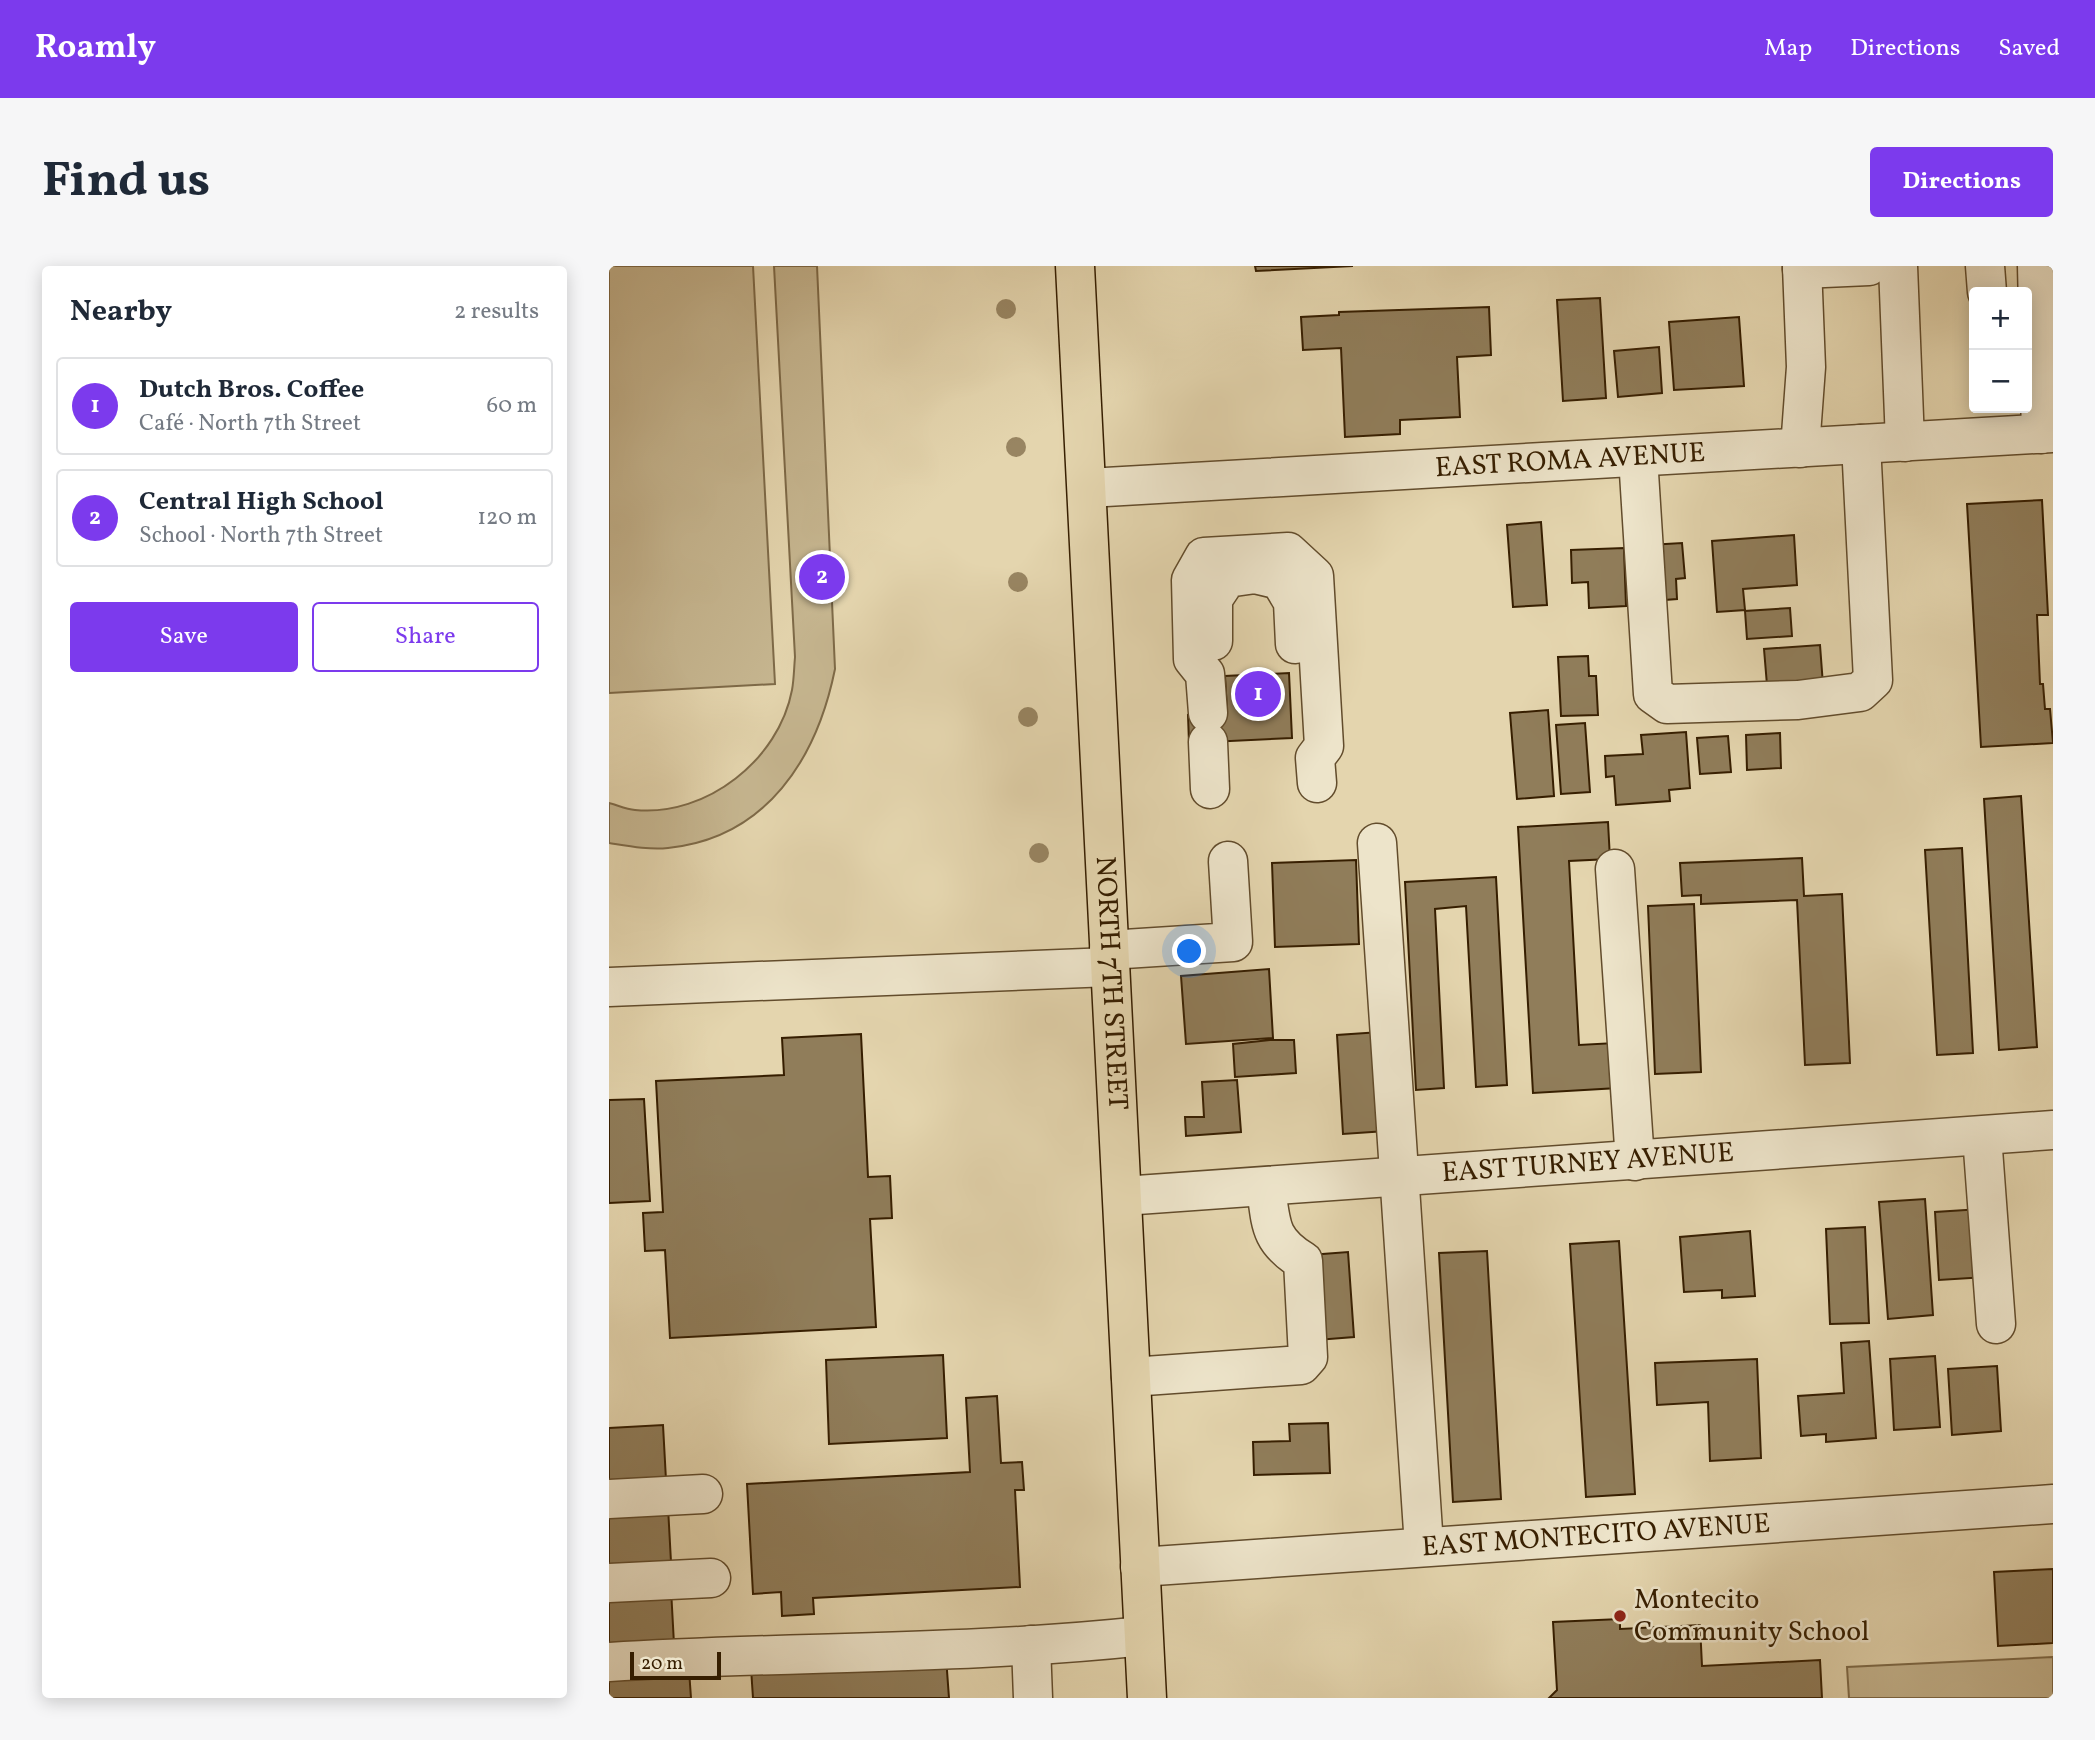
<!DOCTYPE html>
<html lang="en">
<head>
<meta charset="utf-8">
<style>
  body { margin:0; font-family:Vollkorn,serif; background:#f6f6f7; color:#1f2937 }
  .controls { position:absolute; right:21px; top:21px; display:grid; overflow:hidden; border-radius:7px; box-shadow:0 4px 18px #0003 }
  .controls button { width:63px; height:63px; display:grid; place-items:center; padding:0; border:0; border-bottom:2px solid #e0e1e3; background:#fff; color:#1f2937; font:35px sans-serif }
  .scale { position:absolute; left:21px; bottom:18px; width:91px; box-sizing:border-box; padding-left:7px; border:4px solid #361e00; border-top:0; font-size:19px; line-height:24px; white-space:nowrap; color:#361e00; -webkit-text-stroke:5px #ede4ca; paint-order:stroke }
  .you { position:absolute; left:581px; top:686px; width:24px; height:24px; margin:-18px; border:5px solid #fff; border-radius:50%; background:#1a73e8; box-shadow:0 0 0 10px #1a73e833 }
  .badge { display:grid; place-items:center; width:46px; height:46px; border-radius:50%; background:#7c3aed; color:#fff; font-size:23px; font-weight:700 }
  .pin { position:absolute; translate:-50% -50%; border:4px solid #fff; box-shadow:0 2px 7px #0006 }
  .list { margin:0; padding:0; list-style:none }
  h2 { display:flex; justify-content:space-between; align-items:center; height:91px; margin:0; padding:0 28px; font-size:30px }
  h2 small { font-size:23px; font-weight:400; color:#747a83 }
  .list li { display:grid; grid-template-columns:46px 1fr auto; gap:21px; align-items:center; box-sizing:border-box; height:98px; margin:0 14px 14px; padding:0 14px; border:2px solid #e0e1e3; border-radius:7px }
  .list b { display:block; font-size:26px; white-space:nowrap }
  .list p { margin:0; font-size:23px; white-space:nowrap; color:#747a83 }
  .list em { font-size:23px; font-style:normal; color:#747a83 }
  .actions { display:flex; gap:14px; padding:21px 28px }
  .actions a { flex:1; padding:16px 0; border:2px solid #7c3aed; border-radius:7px; text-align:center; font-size:24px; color:#7c3aed }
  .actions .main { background:#7c3aed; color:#fff }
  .map { position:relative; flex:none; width:1444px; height:1432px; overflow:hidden; border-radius:7px }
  header { display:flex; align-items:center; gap:42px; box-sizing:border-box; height:98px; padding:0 35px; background:#7c3aed; color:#fff }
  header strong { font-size:33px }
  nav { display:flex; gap:38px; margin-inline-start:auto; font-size:24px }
  .intro { display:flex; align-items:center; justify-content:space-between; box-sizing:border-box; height:168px; padding:0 42px }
  h1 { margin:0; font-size:49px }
  .button { padding:18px 32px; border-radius:7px; background:#7c3aed; color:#fff; font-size:24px; font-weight:700 }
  main { display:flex; gap:42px; padding:0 42px }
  aside { flex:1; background:#fff; border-radius:7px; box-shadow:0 4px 18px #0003 }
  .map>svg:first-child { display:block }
  .green { fill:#c6b690; stroke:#7e6a48; stroke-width:2 }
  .building { fill:#907d5a; stroke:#361e00; stroke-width:2 }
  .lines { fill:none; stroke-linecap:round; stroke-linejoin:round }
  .minor-casing { stroke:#624c2c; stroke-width:41 }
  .major-casing { stroke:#361e00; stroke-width:41 }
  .minor { stroke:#ede4ca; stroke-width:38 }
  .major { stroke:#e4d5ae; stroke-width:38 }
  .tree { fill:#988562 }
  .poi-dot { fill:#8f2418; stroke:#ede4ca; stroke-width:2.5 }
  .labels { text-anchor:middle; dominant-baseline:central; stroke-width:5; stroke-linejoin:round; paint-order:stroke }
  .street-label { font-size:28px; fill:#361e00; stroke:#ede4ca }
  .poi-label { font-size:28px; fill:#361e00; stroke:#ede4ca; text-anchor:start }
</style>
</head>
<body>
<header>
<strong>Roamly</strong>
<nav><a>Map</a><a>Directions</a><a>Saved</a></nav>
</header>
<div class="intro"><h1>Find us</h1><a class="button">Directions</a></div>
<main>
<aside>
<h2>Nearby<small>2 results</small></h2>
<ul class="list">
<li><span class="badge">1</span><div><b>Dutch Bros. Coffee</b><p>Café · North 7th Street</p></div><em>60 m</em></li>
<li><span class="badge">2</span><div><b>Central High School</b><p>School · North 7th Street</p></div><em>120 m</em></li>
</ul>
<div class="actions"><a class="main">Save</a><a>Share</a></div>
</aside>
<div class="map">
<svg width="1444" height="1432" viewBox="0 0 1444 1432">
  <rect width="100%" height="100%" fill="#e4d5ae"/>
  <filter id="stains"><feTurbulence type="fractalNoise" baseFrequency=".00286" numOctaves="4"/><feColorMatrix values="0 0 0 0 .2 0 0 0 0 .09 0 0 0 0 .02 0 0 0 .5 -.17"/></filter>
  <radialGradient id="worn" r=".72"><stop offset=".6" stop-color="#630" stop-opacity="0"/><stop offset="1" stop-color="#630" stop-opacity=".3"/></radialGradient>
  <path class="green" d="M0 0H144L166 418 0 427Z
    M165 0H208L226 403C208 492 158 572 59 582 40 584 19 580 0 577V537C8 539 17 543 26 544 98 551 170 493 183 424 185 413 185 402 186 391Z
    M1444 1391V1432H1240L1238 1401Z"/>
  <path class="building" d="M646 0H744L647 5Z
    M991 32 997 132 954 135 948 34Z
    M880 41 882 89 848 91 851 151 791 154V168L736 171 732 82 694 84 692 51 730 49V46Z
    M1130 51 1135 120 1065 124 1060 56Z
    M1050 81 1053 127 1009 131 1005 85Z
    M1433 234 1439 349H1428L1431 418H1434L1436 443H1441L1444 477 1372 481 1358 238Z
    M932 256 938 339 904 341 898 259Z
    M1185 269 1188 319 1134 323 1136 344 1108 346 1103 275Z
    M1073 277 1076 312 1067 313 1068 333 1043 335 1040 279Z
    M1015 282 1017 340 980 342 979 316 963 317 962 284Z
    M1181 342 1183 370 1138 373 1136 345Z
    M1211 379 1214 419 1159 431 1155 383Z
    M979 390 980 410H987L989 449 952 450 949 391Z
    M680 407 683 472 580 477 579 449 618 445 616 410Z
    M939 444 945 530 908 533 901 447Z
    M976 457 981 526 952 528 947 459Z
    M1077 466 1081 522 1060 524 1061 535 1007 539 1005 510 997 511 996 490 1034 488 1032 469Z
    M1171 467 1172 502 1138 504 1137 469Z
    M1119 470 1122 506 1091 508 1088 472Z
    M1412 530 1428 781 1390 784 1375 533Z
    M999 556 1001 593 960 595 970 779 1006 777 1009 822 924 827 909 561Z
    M1353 582 1364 787 1328 789 1316 584Z
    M1193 592 1195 630 1233 628 1241 797 1196 799 1188 634 1092 638V629L1073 630 1071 597Z
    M747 594 750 678 666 681 663 597Z
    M887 611 898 819 867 821 857 640 826 643 835 822 807 824 796 616Z
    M1085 638 1092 806 1046 808 1039 640Z
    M660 703 664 772 577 778 572 710Z
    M771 766 777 865 734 868 728 769Z
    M252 768 259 911 281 910 283 952 261 953 267 1061 61 1072 56 984 36 985 34 947 54 946 47 815 175 809 173 772Z
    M661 774H685L687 807 626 811 624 778Z
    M628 814 632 866 577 870 576 851H595L593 816Z
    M35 833 41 935 0 937V834Z
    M1316 933 1324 1049 1279 1053 1270 936Z
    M1372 943 1377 1011 1330 1014 1326 946Z
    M1256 961 1260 1057 1221 1058 1217 963Z
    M1141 965 1146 1030 1113 1032V1024L1075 1026 1071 971Z
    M1010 975 1026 1228 977 1231 961 978Z
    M878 985 892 1233 844 1236 830 987Z
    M739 986 745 1071 708 1074 701 989Z
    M1260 1075 1267 1172 1217 1176V1168L1192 1170 1189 1130 1235 1127 1232 1077Z
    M334 1089 338 1172 220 1178 217 1094Z
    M1326 1090 1331 1161 1285 1164 1281 1093Z
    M1148 1093 1152 1192 1101 1195 1099 1136 1048 1139 1046 1097Z
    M1388 1100 1392 1165 1343 1169 1339 1103Z
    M388 1130 392 1197 413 1196 415 1224H406L411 1321 204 1332 205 1348 173 1350 172 1326 144 1328 138 1218 361 1206 357 1132Z
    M719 1157 721 1207 645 1209 644 1176 681 1175 680 1158Z
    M54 1159 57 1214 0 1217V1162Z
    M59 1241 62 1296 0 1299V1244Z
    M1444 1303V1377L1389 1380 1385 1306Z
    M62 1323 65 1378 0 1382V1326Z
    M1011 1353V1363L1091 1359 1093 1400 1211 1394 1213 1432H940L948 1424 944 1356Z
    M337 1391 340 1432H144L142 1402Z
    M80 1404 82 1432H0V1409Z"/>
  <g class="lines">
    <defs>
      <g id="minor">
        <path d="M1289 0 1296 176"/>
        <path d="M1376 0 1378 26"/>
        <path d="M1428 0 1432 168"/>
        <path d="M1193 3 1260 0"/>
        <path d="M1191 182 1197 101 1193 0"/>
        <path d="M1029 191 1044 428 1058 438 1189 434 1251 426 1264 414 1252 178"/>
        <path id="s1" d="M479 222 1444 167"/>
        <path d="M604 375V333L618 312 646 308 671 314 684 336 686 378"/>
        <path d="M599 447 596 408 584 393 582 314 595 291 679 286 705 310 715 480 706 492 708 517"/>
        <path d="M599 476 601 523"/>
        <path d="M768 577 815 1280"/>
        <path d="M1006 603 1026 895"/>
        <path d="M500 684 624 676 619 595"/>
        <path d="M0 721 501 701"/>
        <path d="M1373 870 1387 1058"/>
        <path id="s2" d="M514 930 1444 864"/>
        <path d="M522 1111 692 1099 699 1091 694 995C660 974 662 958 657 921"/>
        <path d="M0 1233 94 1228"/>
        <path id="s3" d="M531 1301 1444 1238"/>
        <path d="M0 1317 102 1312"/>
        <path d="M422 1379 424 1432"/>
        <path d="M0 1396C178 1385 357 1389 534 1370"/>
      </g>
      <g id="major">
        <path id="s4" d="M466 0 538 1432"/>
      </g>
    </defs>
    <use href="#minor" class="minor-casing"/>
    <use href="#major" class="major-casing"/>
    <use href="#minor" class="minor"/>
    <use href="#major" class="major"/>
  </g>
  <g class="tree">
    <circle cx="397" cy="43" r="10"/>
    <circle cx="407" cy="181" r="10"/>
    <circle cx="409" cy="316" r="10"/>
    <circle cx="419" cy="451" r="10"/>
    <circle cx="430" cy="587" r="10"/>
  </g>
  <circle class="poi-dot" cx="1011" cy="1350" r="7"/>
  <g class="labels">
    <g class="street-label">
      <text stroke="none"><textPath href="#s1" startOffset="483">EAST ROMA AVENUE</textPath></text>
      <text stroke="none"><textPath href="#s4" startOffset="718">NORTH 7TH STREET</textPath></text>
      <text stroke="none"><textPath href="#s2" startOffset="466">EAST TURNEY AVENUE</textPath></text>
      <text stroke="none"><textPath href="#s3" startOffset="457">EAST MONTECITO AVENUE</textPath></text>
    </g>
    <g class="poi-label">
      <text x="1025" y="1334">Montecito<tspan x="1025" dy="32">Community School</tspan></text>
    </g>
  </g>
  <rect width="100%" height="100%" filter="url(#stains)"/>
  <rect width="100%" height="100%" fill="url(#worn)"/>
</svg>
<div class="controls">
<button>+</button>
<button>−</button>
</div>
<div class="scale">20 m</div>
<div class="you"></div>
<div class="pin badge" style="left:649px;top:428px">1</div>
<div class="pin badge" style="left:213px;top:311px">2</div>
</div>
</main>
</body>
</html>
